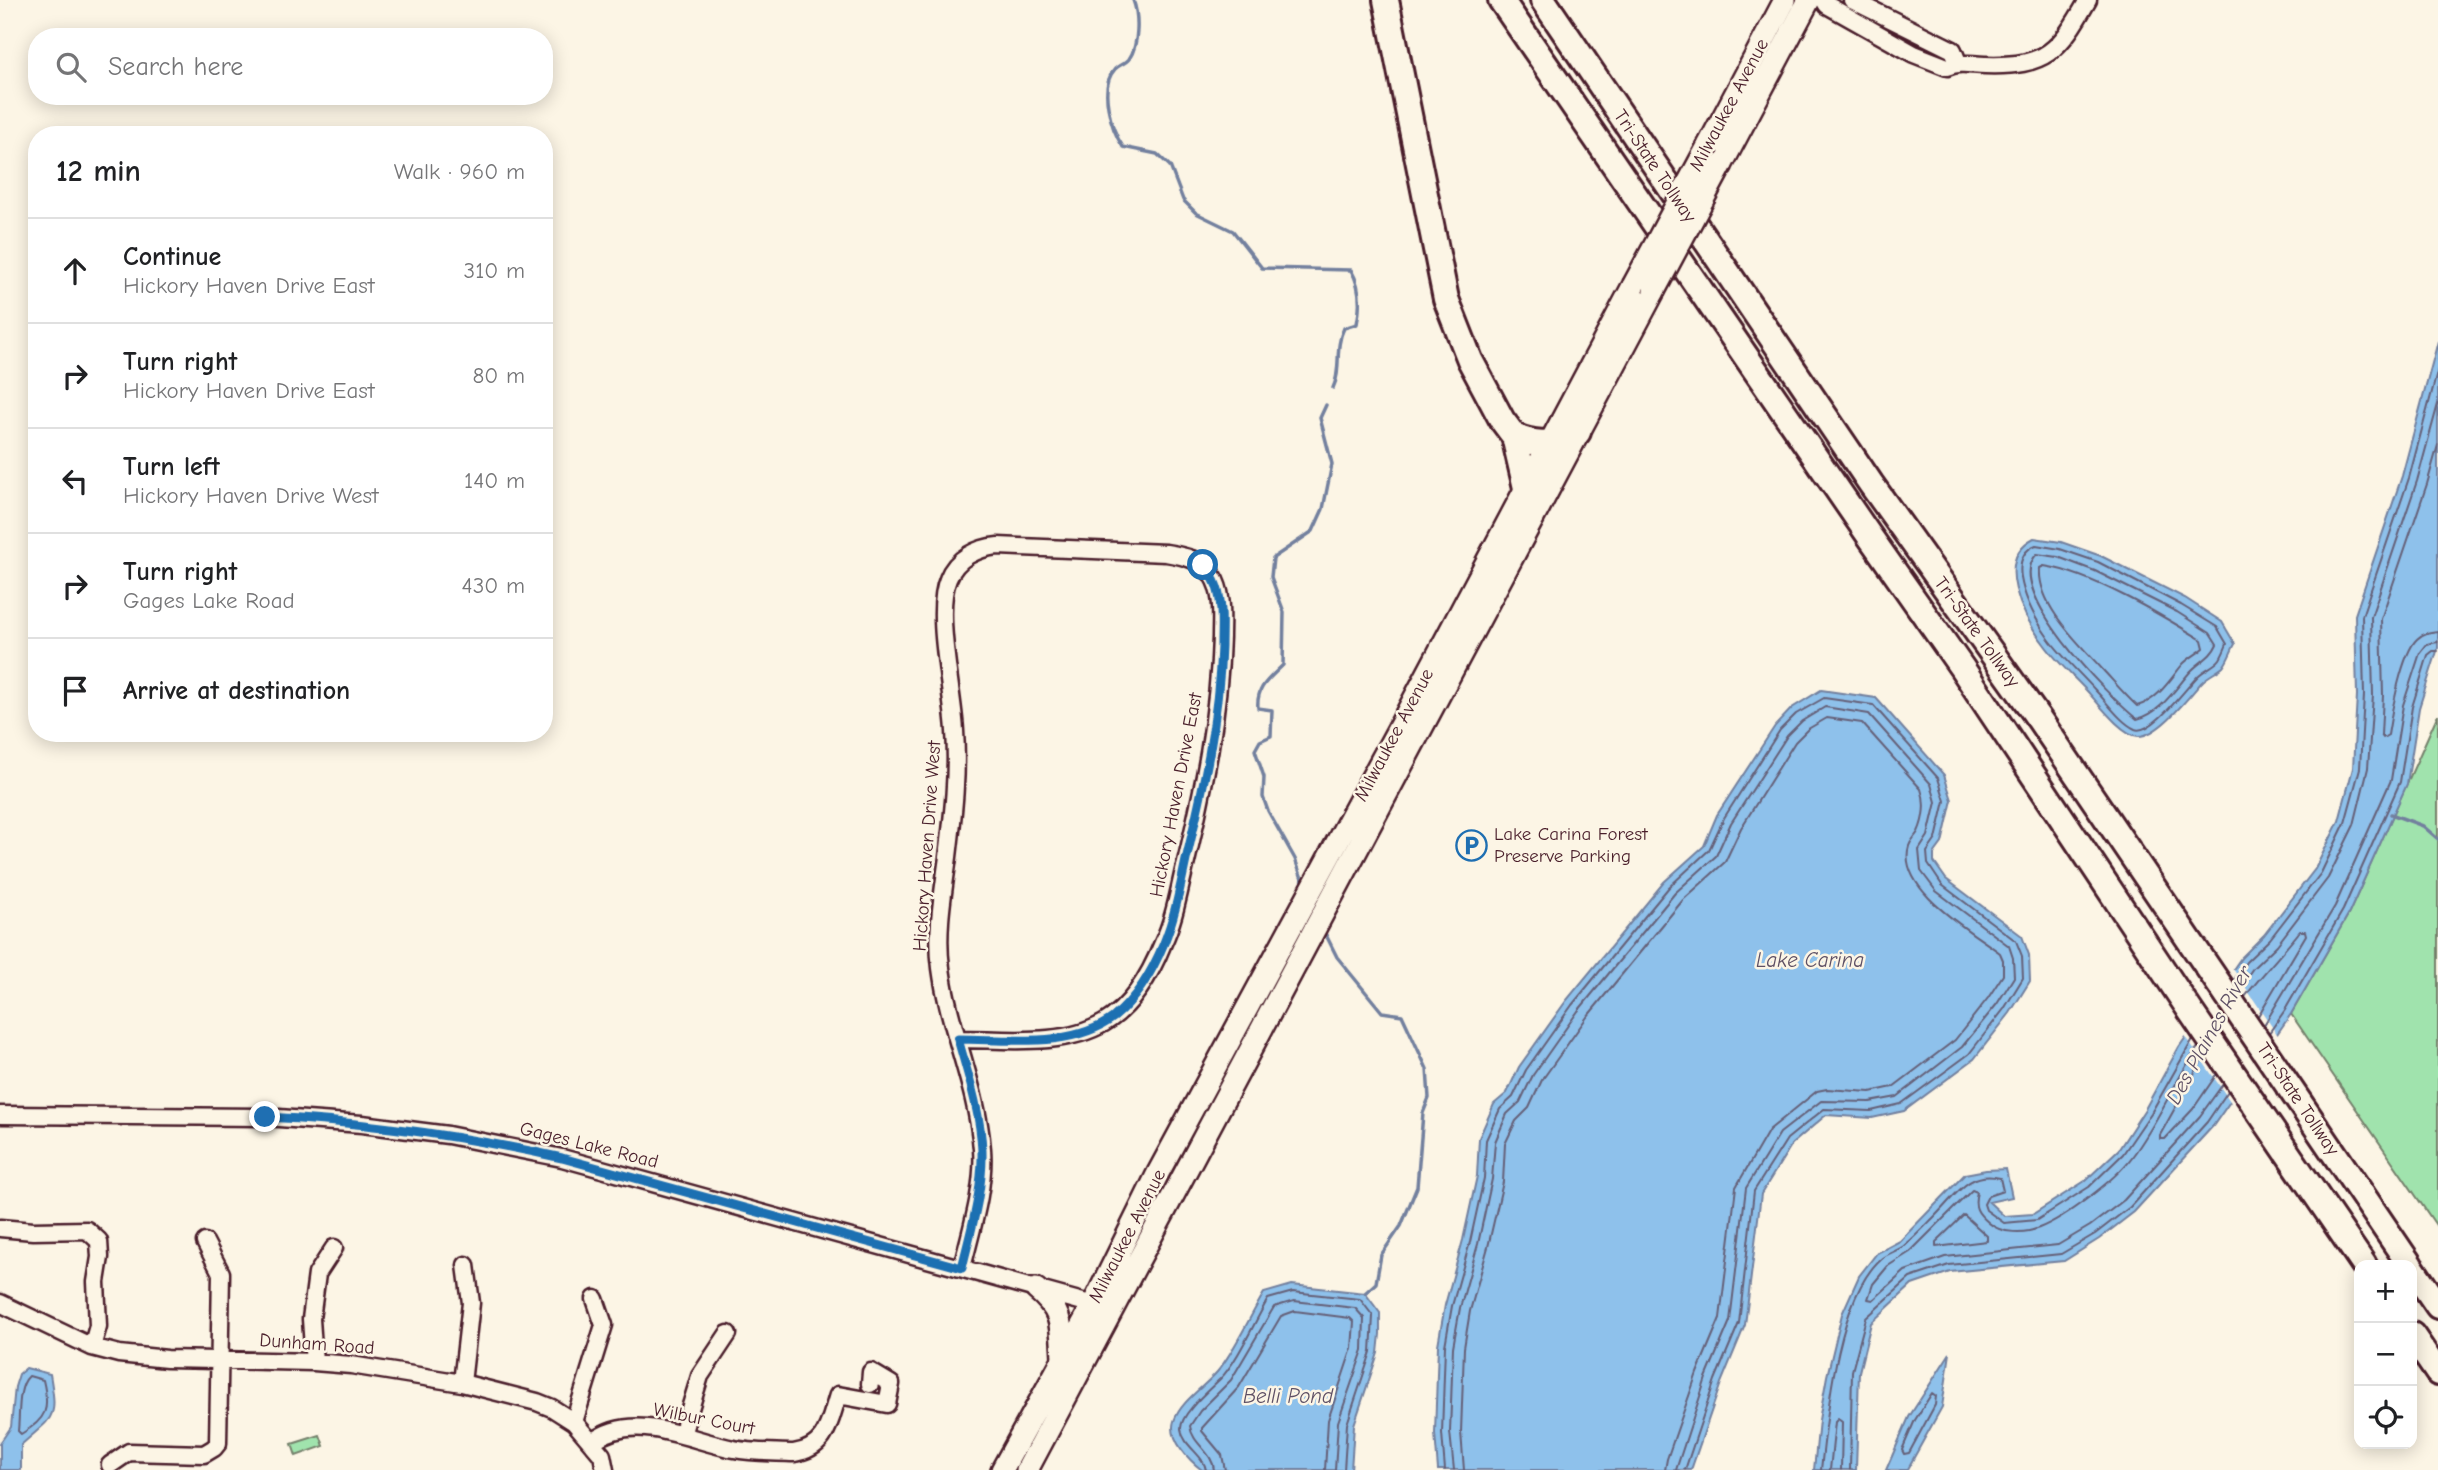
<!DOCTYPE html>
<html lang="en">
<head>
<meta charset="utf-8">
<style>
  body { margin:0; font-family:"Comic Neue",sans-serif; background:#f2f2f2; color:#202124 }
  .controls { position:absolute; right:21px; bottom:21px; display:grid; overflow:hidden; border-radius:14px; box-shadow:0 4px 18px #0003 }
  .controls button { width:63px; height:63px; display:grid; place-items:center; padding:0; border:0; border-bottom:2px solid #e0e0e0; background:#fff; color:#202124; font:35px sans-serif }
  .stop { position:absolute; width:21px; height:21px; margin:-16px; border:5px solid #1f6fb2; border-radius:50%; background:#fff }
  .stop.end { background:#1f6fb2; border-color:#fff; box-shadow:0 2px 7px #0008 }
  .list { margin:0; padding:0; list-style:none }
  h2 { display:flex; justify-content:space-between; align-items:center; height:91px; margin:0; padding:0 28px; font-size:30px }
  h2 small { font-size:23px; font-weight:400; color:#757577 }
  .list li { display:grid; grid-template-columns:46px 1fr auto; gap:21px; align-items:center; box-sizing:border-box; height:105px; padding:0 28px; border-top:2px solid #e0e0e0 }
  .list b { display:block; font-size:26px; white-space:nowrap }
  .list p { margin:0; font-size:23px; white-space:nowrap; color:#757577 }
  .list em { font-size:23px; font-style:normal; color:#757577 }
  .icon { flex:none; width:38px; height:38px; fill:none; stroke:currentColor; stroke-width:2; stroke-linecap:round; stroke-linejoin:round }
  .map { position:relative; flex:none; width:2438px; height:1470px; overflow:hidden }
  .search { position:absolute; background:#fff; box-shadow:0 4px 18px #0003; left:28px; top:28px; width:525px; height:77px; display:flex; align-items:center; gap:18px; box-sizing:border-box; padding:0 24px; border-radius:28px; color:#757577; font-size:26px }
  .panel { position:absolute; background:#fff; box-shadow:0 4px 18px #0003; left:28px; top:126px; width:525px; height:616px; border-radius:28px }
  .map>svg:first-child { display:block }
  .green { fill:#a0e3ad; stroke:#75816c; stroke-width:2 }
  .water { fill:#8ec1eb; stroke:#73809e; stroke-width:2 }
  .pier { fill:#fcf5e5 }
  .lines { fill:none; stroke-linecap:round; stroke-linejoin:round }
  .shore { stroke:#656078; stroke-width:2 }
  .stream { stroke:#73809e; stroke-width:3.5 }
  .minor-casing { stroke:#4a1f2b; stroke-width:21 }
  .major-casing { stroke:#4a1f2b; stroke-width:26 }
  .highway-casing { stroke:#4a1f2b; stroke-width:30 }
  .minor { stroke:#fcf5e5; stroke-width:16 }
  .major { stroke:#fcf5e5; stroke-width:21 }
  .highway { stroke:#fcf5e5; stroke-width:24 }
  .major-bridge-casing { stroke:#4a1f2b; stroke-width:26; stroke-linecap:butt }
  .major-bridge { stroke:#fcf5e5; stroke-width:21 }
  .route { stroke:#1f6fb2; stroke-width:9 }
  .labels { text-anchor:middle; dominant-baseline:central; stroke-width:5; stroke-linejoin:round; paint-order:stroke }
  .street-label { font-size:19px; fill:#4a1f2b; stroke:#fcf5e5 }
  .poi-label { font-size:19px; fill:#4a1f2b; stroke:#fcf5e5; text-anchor:start }
  .water-label { font-size:21px; font-style:italic; fill:#5e5065; stroke:#fcf5e5 }
</style>
</head>
<body>
<div class="map">
<svg width="2438" height="1470" viewBox="0 0 2438 1470">
  <rect width="100%" height="100%" fill="#fcf5e5"/>
  <filter id="ink" filterUnits="userSpaceOnUse"><feTurbulence type="fractalNoise" baseFrequency=".0143" numOctaves="2"/><feDisplacementMap in="SourceGraphic" scale="14" xChannelSelector="R" yChannelSelector="G"/><feConvolveMatrix kernelMatrix="1 2 1 2 8 2 1 2 1" color-interpolation-filters="sRGB"/></filter>
  <g filter="url(#ink)">
    <path class="green" d="M2438 714V1228L2291 1014 2349 913Z
      M320 1435 324 1446 296 1456 292 1444Z"/>
    <path class="water" d="M2438 341V648L2419 708 2407 784 2349 913 2291 1014 2213 1126 2134 1212 2099 1239 2064 1261 1950 1272 1912 1285 1871 1323 1859 1372 1856 1470H1814L1819 1420 1827 1376 1842 1314 1859 1276 1877 1253 1900 1241 1965 1174 1986 1170 2006 1169 2012 1197 1989 1202 2004 1216 2033 1214 2085 1181 2119 1149 2145 1109 2179 1047 2241 958 2264 935 2315 869 2339 821 2353 768 2357 695 2355 615 2402 476Z
      M2034 538 2061 542 2101 556 2185 598 2222 622 2235 644C2231 651 2228 661 2223 667 2216 673 2207 676 2201 683 2189 697 2158 737 2138 736 2122 735 2098 703 2087 691 2073 676 2056 661 2044 644 2023 617 1993 559 2034 538Z
      M1821 690 1876 698 1944 775 1952 800 1942 843 1934 854V862L1946 879 2022 936 2029 955 2030 981 2010 1013 1974 1059 1904 1111 1872 1118 1826 1115 1792 1144 1761 1194 1745 1325 1721 1383 1691 1470H1438L1435 1433 1438 1345 1445 1305 1463 1240 1477 1176 1479 1138 1494 1104 1507 1093 1519 1067 1566 1001 1664 882 1704 846 1717 815 1775 726 1792 708Z
      M1292 1285 1365 1293 1380 1313V1334L1378 1353 1354 1425 1351 1470H1202C1190 1461 1168 1439 1174 1421 1181 1401 1204 1387 1217 1372 1234 1352 1250 1316 1264 1293Z
      M1950 1353 1942 1407 1907 1470H1886L1909 1417Z
      M26 1368 50 1374C58 1421 54 1415 21 1445V1470H0V1443L11 1427 15 1387 19 1374Z"/>
    <path class="pier" d="M2231 966 2279 1037 2232 1104 2184 1034Z"/>
    <g class="lines">
      <path class="shore" d="M2438 445 2427 484 2381 619 2383 695 2381 735 2383 738 2388 735C2391 714 2402 653 2417 639 2423 633 2430 632 2438 631
        M2036 545 2060 549 2098 562 2181 605 2217 627 2227 644C2225 649 2223 654 2220 659 2215 666 2205 669 2199 675 2188 685 2152 736 2135 729 2120 722 2107 702 2096 691 2081 674 2063 658 2049 639 2034 619 2001 559 2036 545Z
        M2037 554 2058 557 2095 571 2177 612 2210 633 2217 644C2211 658 2200 661 2190 672 2175 689 2160 714 2137 719 2109 697 2001 589 2037 554Z
        M2044 566C2091 573 2161 615 2202 640L2204 648C2197 654 2188 658 2182 665 2170 680 2157 701 2137 706 2125 695 2114 682 2103 670 2080 644 2037 606 2040 568Z
        M2234 980 2246 962 2270 939 2321 873 2345 823 2360 768 2364 695 2362 616 2409 478 2438 369
        M2239 988 2253 968 2277 945 2328 878 2354 825 2368 768 2373 695 2371 617 2417 481 2438 404
        M2245 997C2262 974 2282 954 2300 931H2305L2306 935 2258 1016
        M2264 1025 2335 906 2391 780 2403 705 2420 653 2427 644 2438 642
        M2269 1033 2285 1010 2343 910 2400 782 2412 707 2428 655 2433 651H2438
        M2198 1047C2174 1082 2158 1123 2132 1157 2116 1179 2065 1218 2039 1228 2025 1234 2001 1234 1989 1223 1977 1213 1973 1207 1977 1192L1972 1190 1910 1252 1888 1266 1873 1284 1868 1299 1873 1300 1905 1271 1945 1257 2058 1245 2090 1226 2124 1200 2200 1116 2223 1084
        M2204 1056 2160 1135V1139H2165L2193 1109 2217 1074
        M1964 1215 1987 1236V1241L1936 1247V1242Z
        M29 1376 43 1380C50 1409 47 1419 21 1434L18 1431C20 1414 17 1387 29 1376Z
        M1932 1393 1936 1396 1935 1405 1909 1453 1904 1454 1902 1450 1915 1420Z
        M1206 1470C1204 1455 1183 1446 1181 1429 1180 1414 1210 1389 1220 1379 1237 1362 1255 1321 1268 1299L1293 1292 1360 1299 1373 1316 1371 1352 1347 1424 1344 1470
        M1214 1470C1213 1452 1192 1444 1190 1426L1200 1411 1231 1380 1274 1307 1294 1301 1355 1308 1364 1318 1363 1350 1338 1422 1335 1470
        M1225 1470 1222 1455 1202 1431V1428L1239 1387 1281 1316 1295 1311 1350 1318 1354 1322 1352 1348 1328 1420 1325 1470
        M1445 1470 1442 1433 1445 1346 1452 1306 1470 1242 1484 1178 1486 1140 1500 1109 1513 1097 1526 1070 1572 1005 1669 887 1709 850 1724 818 1780 730 1796 714 1824 698 1873 705 1938 778 1945 801 1936 839 1927 852 1928 864 1942 885 2016 941 2022 956 2023 978 2004 1009 1969 1054 1901 1104 1871 1111 1824 1109 1787 1139 1754 1191 1739 1323 1715 1380 1685 1470
        M1454 1470 1450 1432 1453 1347 1460 1308 1478 1244 1492 1179 1495 1142 1507 1114 1520 1102 1533 1075 1578 1011 1675 893 1716 856 1731 823 1787 736 1802 721 1825 707 1869 714 1931 784 1936 802 1928 836 1919 850 1921 871 1936 891 2009 946 2013 958 2014 977 1997 1004 1962 1047 1897 1097 1870 1102 1821 1101 1780 1133 1746 1188 1730 1321 1706 1378 1676 1470
        M1464 1470 1461 1432 1464 1348 1470 1311 1488 1247 1503 1182 1505 1144 1516 1121 1529 1108 1542 1080 1587 1017 1683 900 1725 862 1741 828 1795 742 1808 729 1827 718 1862 723 1921 789C1926 802 1924 819 1918 832 1915 837 1911 840 1909 846 1896 889 1971 931 2000 953L2003 960V975L1988 998 1955 1040 1893 1087 1870 1092 1827 1089 1817 1091 1769 1130 1736 1187 1720 1318 1697 1373 1667 1459 1665 1470
        M1821 1470C1827 1415 1838 1295 1882 1258 1889 1253 1899 1250 1905 1245 1916 1236 1926 1225 1936 1215 1956 1195 1969 1170 2000 1178L2003 1191 1988 1196 1984 1204 1986 1210 2004 1223 2037 1220 2089 1187 2123 1154 2151 1113 2193 1039
        M1830 1470 1835 1422 1838 1419 1842 1422 1841 1470
        M1850 1470 1852 1371 1866 1318 1910 1278 1949 1265 2061 1254 2095 1234 2130 1207 2207 1122 2228 1091"/>
      <path class="stream" d="M1133 0C1139 15 1139 45 1129 59 1126 63 1119 65 1115 69 1098 87 1111 129 1123 147L1157 154 1170 166 1183 200 1196 213 1233 231 1262 268 1351 270C1361 287 1361 305 1357 324L1344 328C1334 348 1342 370 1333 388
        M2391 814 2423 826 2438 839
        M1304 884 1295 859 1268 811 1263 797 1264 777 1255 750 1260 741 1271 736 1272 710 1258 708C1256 687 1269 679 1283 665L1284 612 1271 577 1273 558 1313 531 1323 509 1332 464 1320 418 1326 405
        M1324 931 1337 957 1382 1012 1402 1015 1427 1069 1429 1098 1423 1113 1417 1187 1401 1226 1381 1255 1376 1283 1365 1293"/>
      <defs>
        <path id="minor" d="M1824 0 1827 5 1914 54 1947 67C1961 61 1971 65 1985 65 2047 67 2059 51 2088 0
          M1852 0 1953 50 1958 62
          M959 1039C1005 1039 1063 1047 1104 1023 1133 1006 1151 973 1163 943 1175 918 1179 889 1186 862 1204 787 1219 714 1221 637 1221 618 1224 593 1212 575 1201 559 1184 556 1166 553L998 546C977 548 956 558 948 579 934 612 953 692 955 731 958 774 953 815 948 857 943 894 936 931 941 968 949 1029 977 1086 982 1149 985 1188 971 1230 962 1268
          M0 1115 265 1117 362 1124 448 1135 562 1158 1101 1307
          M0 1228 33 1231 87 1230 99 1241 100 1257 96 1282 98 1326 92 1347
          M0 1303 92 1347 119 1354 167 1359 314 1362 351 1365 462 1383 537 1402 552 1408 574 1422 602 1455 605 1470
          M314 1362 311 1319 317 1274 334 1248
          M462 1383 471 1303 466 1265
          M574 1422 604 1325 595 1299
          M682 1435 700 1376 728 1334
          M592 1442C635 1410 687 1440 734 1449 753 1453 774 1452 794 1453 827 1448 829 1423 838 1395L887 1404 891 1384 871 1372 870 1384
          M110 1465 129 1452 204 1454 214 1448 218 1443 221 1273 205 1242"/>
        <path id="major" d="M1708 146 1785 0
          M1722 164 1809 0
          M1036 1289C1063 1311 1061 1325 1063 1358
          M1002 1470 1093 1305 1158 1173 1402 722 1633 286
          M1027 1470 1654 291"/>
        <path id="highway" d="M1386 0 1446 299 1470 360 1502 420 1514 436 1526 488
          M1501 0 1868 534 1962 668 2191 1012 2364 1265
          M1543 0 1871 484 2039 719 2410 1265
          M1514 436C1538 447 1555 444 1578 432
          M2412 1268 2438 1306
          M2412 1335 2438 1373"/>
      </defs>
      <use href="#minor" class="minor-casing"/>
      <use href="#major" class="major-casing"/>
      <use href="#highway" class="highway-casing"/>
      <use href="#minor" class="minor"/>
      <use href="#major" class="major"/>
      <use href="#highway" class="highway"/>
      <defs>
        <path id="major-bridge" d="M1633 286 1708 146
          M1654 291 1722 164"/>
      </defs>
      <use href="#major-bridge" class="major-bridge-casing"/>
      <use href="#major-bridge" class="major-bridge"/>
    </g>
  </g>
  <g class="lines" filter="url(#ink)">
    <path class="route" d="M265 1117C366 1122 464 1136 562 1158L962 1268C971 1230 983 1190 982 1151 981 1115 968 1074 958 1039 1008 1039 1072 1049 1114 1017 1137 998 1153 970 1164 943 1175 916 1180 888 1186 860 1203 789 1219 719 1221 646 1221 626 1223 606 1217 587 1214 578 1210 572 1203 565"/>
  </g>
  <defs>
    <symbol id="parking-ring" viewBox="-11 -11 22 22"><circle r="9.5" fill="#fcf5e5" stroke="#1f6fb2" stroke-width="1.5"/><path d="M-3.5-5.5H1a3.5 3.5 0 0 1 0 7H-1V5.5H-3.5ZM-1-3.4V-.6H.8a1.4 1.4 0 0 0 0-2.8Z" fill="#1f6fb2"/></symbol>
  </defs>
  <g fill-rule="evenodd">
    <use href="#parking-ring" x="1454" y="828" width="35" height="35"/>
  </g>
  <g class="labels">
    <g class="street-label">
      <text transform="translate(1729 105) rotate(-62)">Milwaukee Avenue</text>
      <text transform="translate(1655 166) rotate(56)">Tri-State Tollway</text>
      <text transform="translate(1977 632) rotate(54)">Tri-State Tollway</text>
      <text transform="translate(1394 735) rotate(-62)">Milwaukee Avenue</text>
      <text transform="translate(1176 795) rotate(-79)">Hickory Haven Drive East</text>
      <text transform="translate(927 846) rotate(-86)">Hickory Haven Drive West</text>
      <text transform="translate(2298 1099) rotate(56)">Tri-State Tollway</text>
      <text transform="translate(589 1145) rotate(14)">Gages Lake Road</text>
      <text transform="translate(1127 1236) rotate(-63)">Milwaukee Avenue</text>
      <text transform="translate(317 1344) rotate(4)">Dunham Road</text>
      <text transform="translate(704 1419) rotate(11)">Wilbur Court</text>
    </g>
    <g class="poi-label">
      <text x="1494" y="834">Lake Carina Forest<tspan x="1494" dy="22">Preserve Parking</tspan></text>
    </g>
    <g class="water-label">
      <text x="1810" y="960">Lake Carina</text>
      <text transform="translate(2209 1035) rotate(-61)">Des Plaines River</text>
      <text x="1288" y="1396">Belli Pond</text>
    </g>
  </g>
</svg>
<div class="controls">
<button>+</button>
<button>−</button>
<button><svg class="icon" aria-label="locate" viewBox="0 0 24 24"><circle cx="12" cy="12" r="6"/><path d="M12 2v4M12 18v4M2 12h4M18 12h4"/></svg></button>
</div>
<div class="stop" style="left:1203px;top:565px"></div>
<div class="stop end" style="left:265px;top:1117px"></div>
<div class="search"><svg class="icon" aria-label="search" viewBox="0 0 24 24"><circle cx="10" cy="10" r="6"/><path d="M15 15l6 6"/></svg>Search here</div>
<section class="panel">
<h2>12 min<small>Walk · 960 m</small></h2>
<ul class="list">
<li><svg class="icon" aria-label="ahead" viewBox="0 0 24 24"><path d="M12 20V5M6 11l6-6 6 6"/></svg><div><b>Continue</b><p>Hickory Haven Drive East</p></div><em>310 m</em></li>
<li><svg class="icon" aria-label="right" viewBox="0 0 24 24"><path d="M7 20v-9h11M14 6l5 5-5 5"/></svg><div><b>Turn right</b><p>Hickory Haven Drive East</p></div><em>80 m</em></li>
<li><svg class="icon" aria-label="left" viewBox="0 0 24 24"><path d="M17 20v-9H6M10 6l-5 5 5 5"/></svg><div><b>Turn left</b><p>Hickory Haven Drive West</p></div><em>140 m</em></li>
<li><svg class="icon" aria-label="right" viewBox="0 0 24 24"><path d="M7 20v-9h11M14 6l5 5-5 5"/></svg><div><b>Turn right</b><p>Gages Lake Road</p></div><em>430 m</em></li>
<li><svg class="icon" aria-label="arrive" viewBox="0 0 24 24"><path d="M6 21V4h12l-3 4 3 4H6"/></svg><div><b>Arrive at destination</b></div></li>
</ul>
</section>
</div>
</body>
</html>
